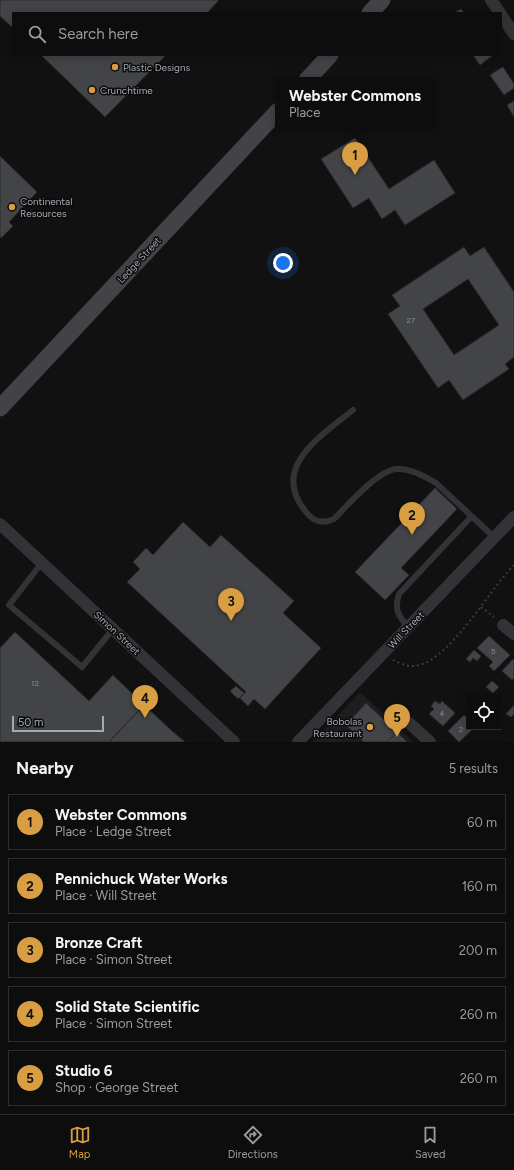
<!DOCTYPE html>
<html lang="en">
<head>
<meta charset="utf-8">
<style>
  body { margin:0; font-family:Figtree,sans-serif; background:#1b1b1c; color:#f1f3f6 }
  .controls { position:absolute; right:12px; bottom:12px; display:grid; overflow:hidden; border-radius:0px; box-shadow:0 2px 10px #0003 }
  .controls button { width:36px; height:36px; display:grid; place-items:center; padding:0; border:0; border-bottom:1px solid #2d2d2e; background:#0d0d0e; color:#f1f3f6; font:20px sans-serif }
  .scale { position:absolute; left:12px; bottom:10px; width:92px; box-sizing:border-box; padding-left:4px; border:2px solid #a4a9b1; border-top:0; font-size:11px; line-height:14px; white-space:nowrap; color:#a4a9b1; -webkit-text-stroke:3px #0c0c0d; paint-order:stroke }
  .you { position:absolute; left:283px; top:263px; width:14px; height:14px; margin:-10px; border:3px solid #fff; border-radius:50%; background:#1a73e8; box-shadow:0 0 0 6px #1a73e833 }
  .badge { display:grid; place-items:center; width:26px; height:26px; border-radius:50%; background:#d99e42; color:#111; font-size:13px; font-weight:700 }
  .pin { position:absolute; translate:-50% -33px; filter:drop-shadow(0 1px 2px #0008) }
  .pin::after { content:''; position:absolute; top:21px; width:14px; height:12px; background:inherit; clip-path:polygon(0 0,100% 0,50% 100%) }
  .popup { position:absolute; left:275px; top:77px; width:160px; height:52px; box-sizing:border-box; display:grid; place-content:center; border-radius:0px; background:#0d0d0e; filter:drop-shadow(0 1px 3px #0005); font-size:13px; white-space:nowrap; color:#9a9c9e }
  .popup b { font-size:15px; color:#f1f3f6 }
  .popup::after { content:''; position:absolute; left:50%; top:100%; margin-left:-8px; border:8px solid transparent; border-top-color:#0d0d0e }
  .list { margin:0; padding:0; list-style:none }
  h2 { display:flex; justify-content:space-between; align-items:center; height:52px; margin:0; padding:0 16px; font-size:17px }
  h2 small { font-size:13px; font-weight:400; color:#9a9c9e }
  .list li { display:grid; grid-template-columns:26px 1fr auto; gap:12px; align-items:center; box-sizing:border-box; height:56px; margin:0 8px 8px; padding:0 8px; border:1px solid #2d2d2e; border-radius:0px }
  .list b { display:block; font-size:15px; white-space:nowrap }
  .list p { margin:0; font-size:13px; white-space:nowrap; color:#9a9c9e }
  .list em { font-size:13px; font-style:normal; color:#9a9c9e }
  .icon { flex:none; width:22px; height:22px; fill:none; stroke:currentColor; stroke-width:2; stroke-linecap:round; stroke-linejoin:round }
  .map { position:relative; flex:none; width:514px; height:742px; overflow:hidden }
  .search { position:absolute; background:#0d0d0e; box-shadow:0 2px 10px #0003; left:12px; right:12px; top:12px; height:44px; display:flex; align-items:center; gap:10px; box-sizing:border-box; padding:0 14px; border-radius:0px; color:#9a9c9e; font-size:15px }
  .sheet { height:372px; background:#0d0d0e }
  nav { display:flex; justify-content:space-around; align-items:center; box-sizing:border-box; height:56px; border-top:1px solid #2d2d2e; background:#0d0d0e; font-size:11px; color:#9a9c9e }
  nav a { display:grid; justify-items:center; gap:2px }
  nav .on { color:#d99e42 }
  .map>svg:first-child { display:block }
  .built { fill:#1d1d1f }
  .building { fill:#434447; stroke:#2b2b2e; fill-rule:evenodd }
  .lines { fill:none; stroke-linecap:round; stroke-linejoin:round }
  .path { stroke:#393a3e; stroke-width:2; stroke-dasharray:2 3; stroke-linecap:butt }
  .lane { stroke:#333337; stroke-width:6 }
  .street { stroke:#333337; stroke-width:12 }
  .secondary { stroke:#414346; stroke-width:17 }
  .poi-dot { fill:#d99e42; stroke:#0c0c0d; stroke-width:1.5 }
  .labels { text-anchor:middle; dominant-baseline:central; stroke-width:3; stroke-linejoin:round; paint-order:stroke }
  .number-label { font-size:8px; fill:#8c9096 }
  .poi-label { font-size:10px; fill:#a4a9b1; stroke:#0c0c0d; text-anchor:start }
  .street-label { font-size:10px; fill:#a4a9b1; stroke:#0c0c0d }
</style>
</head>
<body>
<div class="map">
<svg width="514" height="742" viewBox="0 0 514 742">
  <rect width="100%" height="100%" fill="#111112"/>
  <path class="built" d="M360 692 394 724 413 742H313Z"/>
  <path class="building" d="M0 0H219L207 13H13V28L0 16Z
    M461 9 464 13H454Z
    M41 55H166L105 117Z
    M473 55H491L492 56 480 65Z
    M503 67 514 84V88L504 95 490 75Z
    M514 101V117L507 105Z
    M355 138 389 189 434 160 455 193 405 225 395 210 382 219 369 198 353 208 321 159Z
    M0 156 37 192 9 222 13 226 1 238 0 237Z
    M464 247 470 256 484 247 514 292V357L505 364 509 369 463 400 449 380 438 388 388 314 400 306 392 295ZM468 279 499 325 454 355 423 309Z
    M435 488 457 509 401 568 409 575 385 600 355 572Z
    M183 522 210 547 221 535 294 601 283 613 321 648 265 709 254 699 248 706 240 698 246 692 127 582 140 569 133 562 146 548 153 555Z
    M15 632 89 701 113 675 144 705 109 742H0V648Z
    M489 636 510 655 494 671 489 666 493 662 477 648Z
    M474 650 481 656 477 661 473 658 470 662 466 659Z
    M513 659 514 660V678L512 680 502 671Z
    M492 681 499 687 493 693 486 687Z
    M236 686 244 693 238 699 230 691Z
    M435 701 440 704 442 701 455 713 443 726 429 714 434 709 431 706Z
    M366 703 397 732 387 742H364L346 725Z
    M144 705 172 731 185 742H109Z
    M514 705V714L511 717 506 714Z
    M464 715 469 720V727H475L459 742 448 731Z
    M397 732 407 742H387Z"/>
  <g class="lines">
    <path class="path" d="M481 607 494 617
      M393 660C398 662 405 666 411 666 446 668 490 588 514 565"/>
    <path class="lane" d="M353 410C321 436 268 468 307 513 314 522 323 524 334 519 347 506 377 471 396 469 410 468 424 476 436 483L495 538
      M41 564 9 605 82 667 113 629
      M408 627C398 615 394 610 399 594L471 517"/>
    <path class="street" d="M491 0 500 13
      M501 15 514 34
      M0 524 234 742
      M503 625 514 634
      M408 722 430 742
      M298 742 514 517"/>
    <path class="secondary" d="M370 13 382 0
      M307 80 330 55
      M0 408 278 111"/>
  </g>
  <g class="poi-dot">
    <circle cx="115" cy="67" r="4"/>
    <circle cx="92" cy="90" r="4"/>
    <circle cx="12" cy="207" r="4"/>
    <circle cx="370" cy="727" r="4"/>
  </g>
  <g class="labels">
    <g class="number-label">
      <text x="411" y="320">27</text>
      <text x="493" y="651">5</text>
      <text x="35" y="683">12</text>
      <text x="442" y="713">4</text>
      <text x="461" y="729">2</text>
    </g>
    <g class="poi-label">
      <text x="123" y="67">Plastic Designs</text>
      <text x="100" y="90">Crunchtime</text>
      <text x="20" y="201">Continental<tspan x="20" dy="12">Resources</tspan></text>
      <text x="362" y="721" text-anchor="end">Bobolas<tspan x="362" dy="12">Restaurant</tspan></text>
    </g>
    <g class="street-label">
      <text transform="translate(139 260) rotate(-47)">Ledge Street</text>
      <text transform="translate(406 630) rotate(-46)">Will Street</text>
      <text transform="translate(117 633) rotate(43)">Simon Street</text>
    </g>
  </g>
</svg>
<div class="controls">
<button><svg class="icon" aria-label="locate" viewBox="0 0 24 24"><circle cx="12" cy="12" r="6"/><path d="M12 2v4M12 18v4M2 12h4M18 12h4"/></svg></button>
</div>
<div class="scale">50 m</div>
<div class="you"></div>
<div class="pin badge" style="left:355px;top:175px">1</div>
<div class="popup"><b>Webster Commons</b>Place</div>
<div class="pin badge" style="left:412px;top:535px">2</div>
<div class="pin badge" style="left:231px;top:621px">3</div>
<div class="pin badge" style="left:145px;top:718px">4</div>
<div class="pin badge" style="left:397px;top:737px">5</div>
<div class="search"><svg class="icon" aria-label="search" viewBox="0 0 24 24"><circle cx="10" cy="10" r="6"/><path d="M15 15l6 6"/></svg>Search here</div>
</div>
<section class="sheet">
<h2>Nearby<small>5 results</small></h2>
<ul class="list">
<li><span class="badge">1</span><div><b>Webster Commons</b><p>Place · Ledge Street</p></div><em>60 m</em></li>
<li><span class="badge">2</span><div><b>Pennichuck Water Works</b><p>Place · Will Street</p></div><em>160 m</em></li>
<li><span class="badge">3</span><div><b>Bronze Craft</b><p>Place · Simon Street</p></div><em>200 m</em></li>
<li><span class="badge">4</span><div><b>Solid State Scientific</b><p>Place · Simon Street</p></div><em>260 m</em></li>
<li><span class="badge">5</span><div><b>Studio 6</b><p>Shop · George Street</p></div><em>260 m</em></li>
</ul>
</section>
<nav>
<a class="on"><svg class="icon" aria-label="map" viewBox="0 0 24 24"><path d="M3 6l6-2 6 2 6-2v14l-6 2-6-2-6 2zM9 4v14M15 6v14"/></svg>Map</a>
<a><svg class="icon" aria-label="directions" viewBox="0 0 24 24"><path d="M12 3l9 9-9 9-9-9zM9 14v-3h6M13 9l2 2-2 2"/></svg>Directions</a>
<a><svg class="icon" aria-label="saved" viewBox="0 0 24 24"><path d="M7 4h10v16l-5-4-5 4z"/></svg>Saved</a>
</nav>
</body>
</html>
